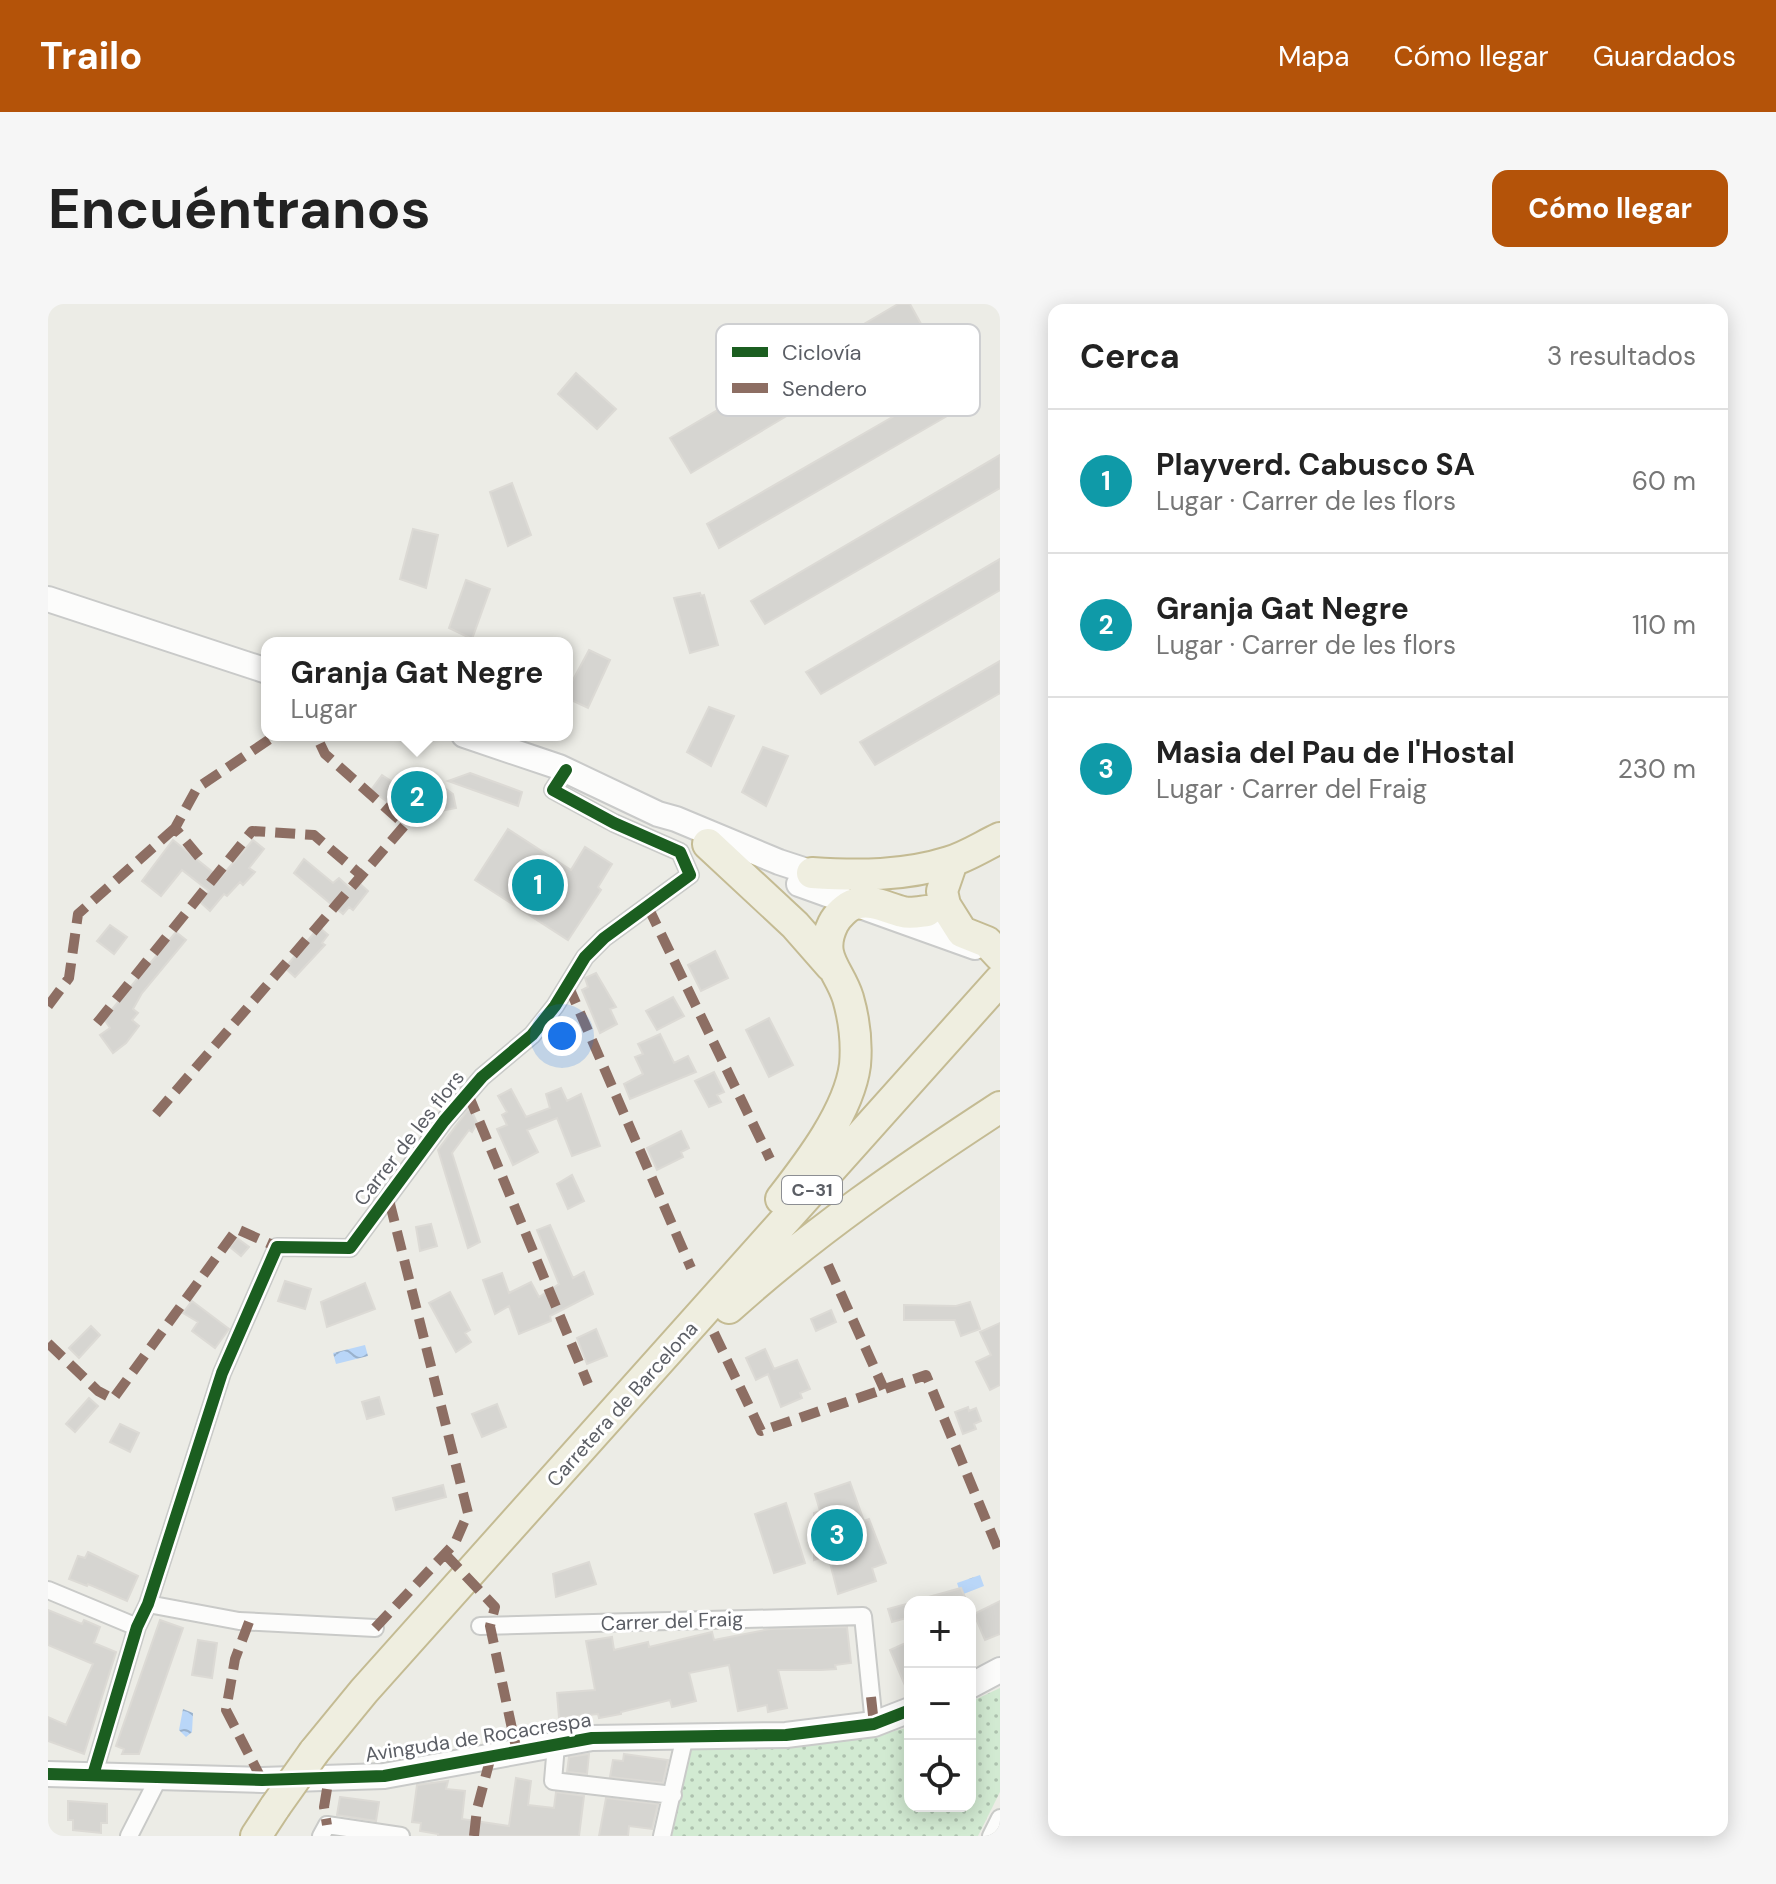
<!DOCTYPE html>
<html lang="es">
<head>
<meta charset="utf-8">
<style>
  body { margin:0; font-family:"DM Sans",sans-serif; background:#f6f6f6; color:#222 }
  .controls { position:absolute; right:24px; bottom:24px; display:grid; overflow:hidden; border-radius:16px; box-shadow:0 4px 20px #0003 }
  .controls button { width:72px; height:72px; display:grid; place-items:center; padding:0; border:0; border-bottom:2px solid #e0e0e0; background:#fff; color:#222; font:40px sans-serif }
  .you { position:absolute; left:514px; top:732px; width:28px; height:28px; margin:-20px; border:6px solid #fff; border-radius:50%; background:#1a73e8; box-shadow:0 0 0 12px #1a73e833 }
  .badge { display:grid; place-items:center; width:52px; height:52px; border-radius:50%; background:#b45309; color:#fff; font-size:26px; font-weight:700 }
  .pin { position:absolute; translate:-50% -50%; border:4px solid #fff; box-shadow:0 2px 8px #0006 }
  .popup { position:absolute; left:213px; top:333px; width:312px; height:104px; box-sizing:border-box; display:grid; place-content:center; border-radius:16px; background:#fff; filter:drop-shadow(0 2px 6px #0005); font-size:26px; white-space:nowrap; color:#767676 }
  .popup b { font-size:30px; color:#222 }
  .popup::after { content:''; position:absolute; left:50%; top:100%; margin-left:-16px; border:16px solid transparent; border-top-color:#fff }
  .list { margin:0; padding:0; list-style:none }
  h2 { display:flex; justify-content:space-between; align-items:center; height:104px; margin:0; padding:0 32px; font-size:34px }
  h2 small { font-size:26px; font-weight:400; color:#767676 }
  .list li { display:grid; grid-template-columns:52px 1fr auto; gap:24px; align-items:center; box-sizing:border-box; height:144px; padding:0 32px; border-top:2px solid #e0e0e0 }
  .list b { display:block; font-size:30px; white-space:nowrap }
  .list p { margin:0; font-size:26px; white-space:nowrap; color:#767676 }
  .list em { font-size:26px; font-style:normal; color:#767676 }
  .icon { flex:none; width:44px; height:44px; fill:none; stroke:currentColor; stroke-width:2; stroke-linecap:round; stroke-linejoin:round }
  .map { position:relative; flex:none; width:952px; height:1532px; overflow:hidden; border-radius:16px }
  header { display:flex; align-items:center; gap:48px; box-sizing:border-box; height:112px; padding:0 40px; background:#b45309; color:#fff }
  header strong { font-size:38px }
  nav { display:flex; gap:44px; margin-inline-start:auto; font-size:28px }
  .intro { display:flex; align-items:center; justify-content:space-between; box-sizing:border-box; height:192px; padding:0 48px }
  h1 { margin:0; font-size:56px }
  .button { padding:20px 36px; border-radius:16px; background:#b45309; color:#fff; font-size:28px; font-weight:700 }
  main { display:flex; gap:48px; padding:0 48px }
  aside { flex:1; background:#fff; border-radius:16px; box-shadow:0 4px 20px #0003 }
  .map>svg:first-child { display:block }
  .green { fill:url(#green-dots) }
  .water { fill:url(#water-waves) }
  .building { fill:#d6d5d1; stroke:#dcdad5; stroke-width:2 }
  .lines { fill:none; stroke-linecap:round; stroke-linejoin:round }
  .street-casing { stroke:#c9cac8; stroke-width:20 }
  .secondary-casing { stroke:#c9cac9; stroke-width:28 }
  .highway-casing { stroke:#c4bb93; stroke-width:34 }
  .street { stroke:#fcfcfb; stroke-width:16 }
  .secondary { stroke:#fcfcfb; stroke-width:24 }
  .highway { stroke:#efeee0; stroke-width:30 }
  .highway-bridge-casing { stroke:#c4bb93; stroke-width:34; stroke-linecap:butt }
  .highway-bridge { stroke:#efeee0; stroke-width:30 }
  .quiet { stroke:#8d6e63; stroke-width:10; stroke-dasharray:20 10; stroke-linecap:butt }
  .cycleway-casing { stroke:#fff; stroke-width:17 }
  .cycleway { stroke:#1b5e20; stroke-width:12 }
  .labels { text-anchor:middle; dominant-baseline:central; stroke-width:6; stroke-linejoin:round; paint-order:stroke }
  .shield { fill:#fff; stroke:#8c8e93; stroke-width:2 }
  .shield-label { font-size:18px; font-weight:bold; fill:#5b5e65 }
  .street-label { font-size:20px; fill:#5b5e65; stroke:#fff }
  .key { fill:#fff; stroke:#cecfd1; stroke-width:2 }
  .key-label { font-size:22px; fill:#5b5e65 }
</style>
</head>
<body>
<header>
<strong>Trailo</strong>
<nav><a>Mapa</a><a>Cómo llegar</a><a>Guardados</a></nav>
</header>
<div class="intro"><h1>Encuéntranos</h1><a class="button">Cómo llegar</a></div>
<main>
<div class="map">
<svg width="952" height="1532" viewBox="0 0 952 1532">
  <defs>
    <pattern id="green-dots" width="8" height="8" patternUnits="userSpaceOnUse" patternTransform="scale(2)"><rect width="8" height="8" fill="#d2ead2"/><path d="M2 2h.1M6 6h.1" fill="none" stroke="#adc1ae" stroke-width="1.8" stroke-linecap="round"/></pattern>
    <pattern id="water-waves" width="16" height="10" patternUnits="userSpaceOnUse" patternTransform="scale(2)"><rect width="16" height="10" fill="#b9d6f8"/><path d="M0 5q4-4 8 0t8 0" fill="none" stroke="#99b1cc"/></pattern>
  </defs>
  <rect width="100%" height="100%" fill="#ecece6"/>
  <path class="green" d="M952 1384V1488L930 1532H624L640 1446C716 1446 789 1443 862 1423V1502H922V1398Z"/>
  <path class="water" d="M317 1041 320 1052 288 1060 285 1049Z
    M932 1271 936 1282 913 1291 909 1279Z
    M135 1405 145 1409 144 1428 138 1433 131 1426Z"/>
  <path class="building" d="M850 0H862L878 29 643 169 622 134Z
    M528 69 568 105 549 125 510 90Z
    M900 81 913 104 671 244 659 220Z
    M952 151V184L717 320 703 297Z
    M464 179 483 231 460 242 442 188Z
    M365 225 390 231 378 284 352 275Z
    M952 255V286L773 390 758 368Z
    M418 276 442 285 424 335 401 324Z
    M652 289 653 292 656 291 670 341 642 349 626 294Z
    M541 346 562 356 540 404 519 394V387Z
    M952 357V389L827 461 812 438Z
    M661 403 686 412 663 462 639 448Z
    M715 443 740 452 718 502 694 488Z
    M422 469 474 488 470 502 400 477Z
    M334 471 360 488 394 482 405 490 408 504 357 514 350 509 352 507 323 486Z
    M460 525 523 566 537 543 564 560 550 583 553 586 520 636 427 576Z
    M125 536 172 574 205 536 216 545 201 564 207 568 195 581 192 578 179 592 176 590 162 607 152 598 161 587 134 566 113 592 94 577Z
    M256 555 285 579 291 574 303 585 309 577 320 587 305 606 301 603 295 610 246 569Z
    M62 621 79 633 66 650 49 637Z
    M271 623 280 631 274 639 277 641 247 673 237 664Z
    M128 628 138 636 94 689 85 705 90 709 84 716 91 722 78 739 65 749 52 731 62 724 56 715Z
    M667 647 680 674 653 687 640 661Z
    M548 669 568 703 562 705 569 720 552 729 534 686 540 683 537 674Z
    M625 693 636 712 609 726 598 707Z
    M721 714 745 761 721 773 698 726Z
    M612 730 626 759 640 752 648 768 582 795 576 780 595 770 587 753 595 750 590 740Z
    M666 768 676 788 669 791 673 798 661 803 647 777Z
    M513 784 519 797 533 790 552 842 524 852 509 814 479 826 490 848 465 861 449 825 459 821 454 811 459 808 450 792 463 785 478 813 502 804 498 790Z
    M422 803 429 819 424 828 421 826 404 849 432 938 420 944 390 846Z
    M633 827 641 844 633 848 635 853 609 866 599 844Z
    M524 871 536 897 520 905 509 880Z
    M383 920 389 942 372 947 368 923Z
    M502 921 525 974 536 968 545 990 502 1012 503 1017 471 1030 461 1002 447 1010 435 976 454 969 461 989 483 978 491 993 511 980 489 926Z
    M189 934 201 943 193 952 182 943Z
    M237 977 263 985 257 1005 230 997Z
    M317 979 327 1005 279 1023 273 998Z
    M402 988 422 1026 417 1029 423 1038 408 1048 381 999Z
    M144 997 181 1025 167 1044 144 1027 150 1018 135 1009Z
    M922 998 932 1025 913 1032 907 1016H856V1001L908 1002Z
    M783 1006 788 1018 768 1027 763 1015Z
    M952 1019V1081L942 1086 928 1058 943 1051 932 1028Z
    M43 1022 52 1031 31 1054 21 1044Z
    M548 1025 559 1052 539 1060 529 1034Z
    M717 1045 726 1065 749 1056 762 1085 752 1089 754 1094 733 1103 720 1070 708 1076 698 1054Z
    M331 1093 336 1110 319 1115 314 1098Z
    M41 1094 50 1102 27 1128 18 1120Z
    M449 1100 458 1123 434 1133 424 1110Z
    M920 1103 921 1107 928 1104 933 1117 926 1120 928 1125 915 1130 907 1108Z
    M72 1120 91 1129 82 1148 62 1138Z
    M802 1178 816 1217 821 1215 838 1259 824 1264 828 1277 790 1290 780 1251 766 1256V1209L772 1207 767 1190Z
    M395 1181 398 1193 348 1206 345 1194Z
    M738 1199 757 1259 726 1269 707 1210Z
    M40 1248 90 1272 79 1297 40 1280 39 1282 21 1275 30 1252 37 1254Z
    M541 1258 548 1280 508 1293 505 1270Z
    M913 1284 919 1298H878L877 1294Z
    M952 1297V1330L937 1336 926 1310Z
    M862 1299V1313L844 1318 840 1305Z
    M0 1306 34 1320 36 1316 52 1323 46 1339 68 1348 36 1450 0 1437V1413L18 1421 45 1360 0 1341Z
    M112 1316 135 1324 91 1450H74L76 1445 68 1442Z
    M799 1323 803 1359 787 1361 788 1365 773 1366H730L739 1404 720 1408 719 1401 690 1407 681 1361 641 1369 648 1397 624 1403 622 1396 573 1408V1410L551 1414 550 1410 511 1414 509 1389 547 1386 538 1337 564 1333 566 1346 600 1338 601 1343 664 1328 666 1336 722 1325Z
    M150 1336 169 1339 164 1374 144 1371Z
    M862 1337V1391H861L842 1346Z
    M541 1450 539 1470 519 1468 521 1453Z
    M576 1450 620 1456 615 1479 562 1473 565 1456 575 1457Z
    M468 1474 483 1477 480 1501 506 1504 508 1488 536 1492 531 1532H390V1530L372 1527 373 1519 364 1518 369 1481 400 1477 398 1485 417 1487 414 1515 461 1522Z
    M292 1493 331 1498 328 1517 289 1511Z
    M558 1494 610 1500 604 1525 581 1522 580 1532H551Z
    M20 1497 59 1500V1519H53V1529L25 1526V1516H20Z"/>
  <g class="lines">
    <defs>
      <path id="street" d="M0 1286 89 1323
        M100 1300 191 1317 327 1324
        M432 1322 815 1312 826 1420
        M508 1441 505 1477 625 1491
        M45 1471 89 1323 100 1300 174 1069 229 943 302 944 396 817 434 773 484 731 507 702 537 653 556 634 642 571 632 548 566 519 505 486 518 466
        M81 1532 111 1473
        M273 1532 279 1521 353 1532
        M614 1532 637 1432
        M943 1532 952 1514"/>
      <path id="secondary" d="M0 295 219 367
        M416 431 511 463 610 510 628 515 731 558 780 574
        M751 580 927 643
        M922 1382 952 1366
        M0 1470 214 1476 336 1472 544 1434 738 1431 826 1420 862 1406"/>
      <path id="highway" d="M660 540 747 621 783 662
        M904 558 894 587 897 601 914 628 939 638 952 652
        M764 569C810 572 857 572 901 558 918 553 935 542 952 534
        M733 895C761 859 801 807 807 761 809 739 806 715 800 694 791 665 769 653 785 620 789 612 799 602 807 600 825 595 838 604 855 608 862 610 871 608 879 607
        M681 1004C765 928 857 865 952 803
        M266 1448 316 1387 952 676
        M208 1532 227 1503"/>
    </defs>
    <use href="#street" class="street-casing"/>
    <use href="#secondary" class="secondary-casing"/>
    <use href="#highway" class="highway-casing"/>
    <use href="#street" class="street"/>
    <use href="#secondary" class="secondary"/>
    <use href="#highway" class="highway"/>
    <defs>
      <path id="highway-bridge" d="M227 1503 266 1448"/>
    </defs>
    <use href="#highway-bridge" class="highway-bridge-casing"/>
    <use href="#highway-bridge" class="highway-bridge"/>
    <path class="quiet" d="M151 553 127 524 149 484 228 431
      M600 603 722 855
      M520 681 643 964
      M0 702 21 674 30 610 127 524
      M49 719 204 527 266 531 313 571
      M420 790 540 1080
      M108 810 357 521 277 450 268 431
      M780 961 836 1085
      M666 1029 713 1127 878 1071 952 1250
      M0 1039 50 1087 65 1095 189 925 229 943
      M397 1250 447 1303 442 1322 469 1448
      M201 1318 187 1355 178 1406 214 1476
      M327 1324 407 1239 420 1209 340 892
      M823 1393 826 1420
      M279 1485 276 1503 279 1521
      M426 1532 429 1505 443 1452"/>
    <defs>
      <path id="cycleway" d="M0 1470 214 1476 336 1472 544 1434 738 1431 826 1420 862 1406
        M45 1471 89 1323 100 1300 174 1069 229 943 302 944 396 817 434 773 484 731 507 702 537 653 556 634 642 571 632 548 566 519 505 486 518 466"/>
    </defs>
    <use href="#cycleway" class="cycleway-casing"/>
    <use href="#cycleway" class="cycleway"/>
  </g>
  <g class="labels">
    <rect class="shield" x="734" y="872" width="60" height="28" rx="6"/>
    <g class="shield-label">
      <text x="764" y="886">C-31</text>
    </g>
    <g class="street-label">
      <text transform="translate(361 834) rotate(-52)">Carrer de les flors</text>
      <text transform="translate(574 1100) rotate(-48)">Carretera de Barcelona</text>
      <text transform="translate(624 1317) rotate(-2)">Carrer del Fraig</text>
      <text transform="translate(430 1433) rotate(-9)">Avinguda de Rocacrespa</text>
    </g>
  </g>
  <rect x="668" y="20" width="264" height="92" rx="12" class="key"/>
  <rect x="684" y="43" width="36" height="10" fill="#1b5e20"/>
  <rect x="684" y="79" width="36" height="10" fill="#8d6e63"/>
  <g class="key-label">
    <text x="734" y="56">Ciclovía</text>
    <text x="734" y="92">Sendero</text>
  </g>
</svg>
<div class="controls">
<button>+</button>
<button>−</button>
<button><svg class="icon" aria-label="locate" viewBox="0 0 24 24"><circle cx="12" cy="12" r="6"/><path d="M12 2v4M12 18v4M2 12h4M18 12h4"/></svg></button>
</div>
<div class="you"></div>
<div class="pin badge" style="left:490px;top:581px;background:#0f9aa8">1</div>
<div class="pin badge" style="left:369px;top:493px;background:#0f9aa8">2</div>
<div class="popup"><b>Granja Gat Negre</b>Lugar</div>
<div class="pin badge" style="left:789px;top:1231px;background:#0f9aa8">3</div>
</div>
<aside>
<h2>Cerca<small>3 resultados</small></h2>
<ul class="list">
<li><span class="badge" style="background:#0f9aa8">1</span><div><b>Playverd. Cabusco SA</b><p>Lugar · Carrer de les flors</p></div><em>60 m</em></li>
<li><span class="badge" style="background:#0f9aa8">2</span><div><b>Granja Gat Negre</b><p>Lugar · Carrer de les flors</p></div><em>110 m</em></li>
<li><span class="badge" style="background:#0f9aa8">3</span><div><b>Masia del Pau de l'Hostal</b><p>Lugar · Carrer del Fraig</p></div><em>230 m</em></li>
</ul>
</aside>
</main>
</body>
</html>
